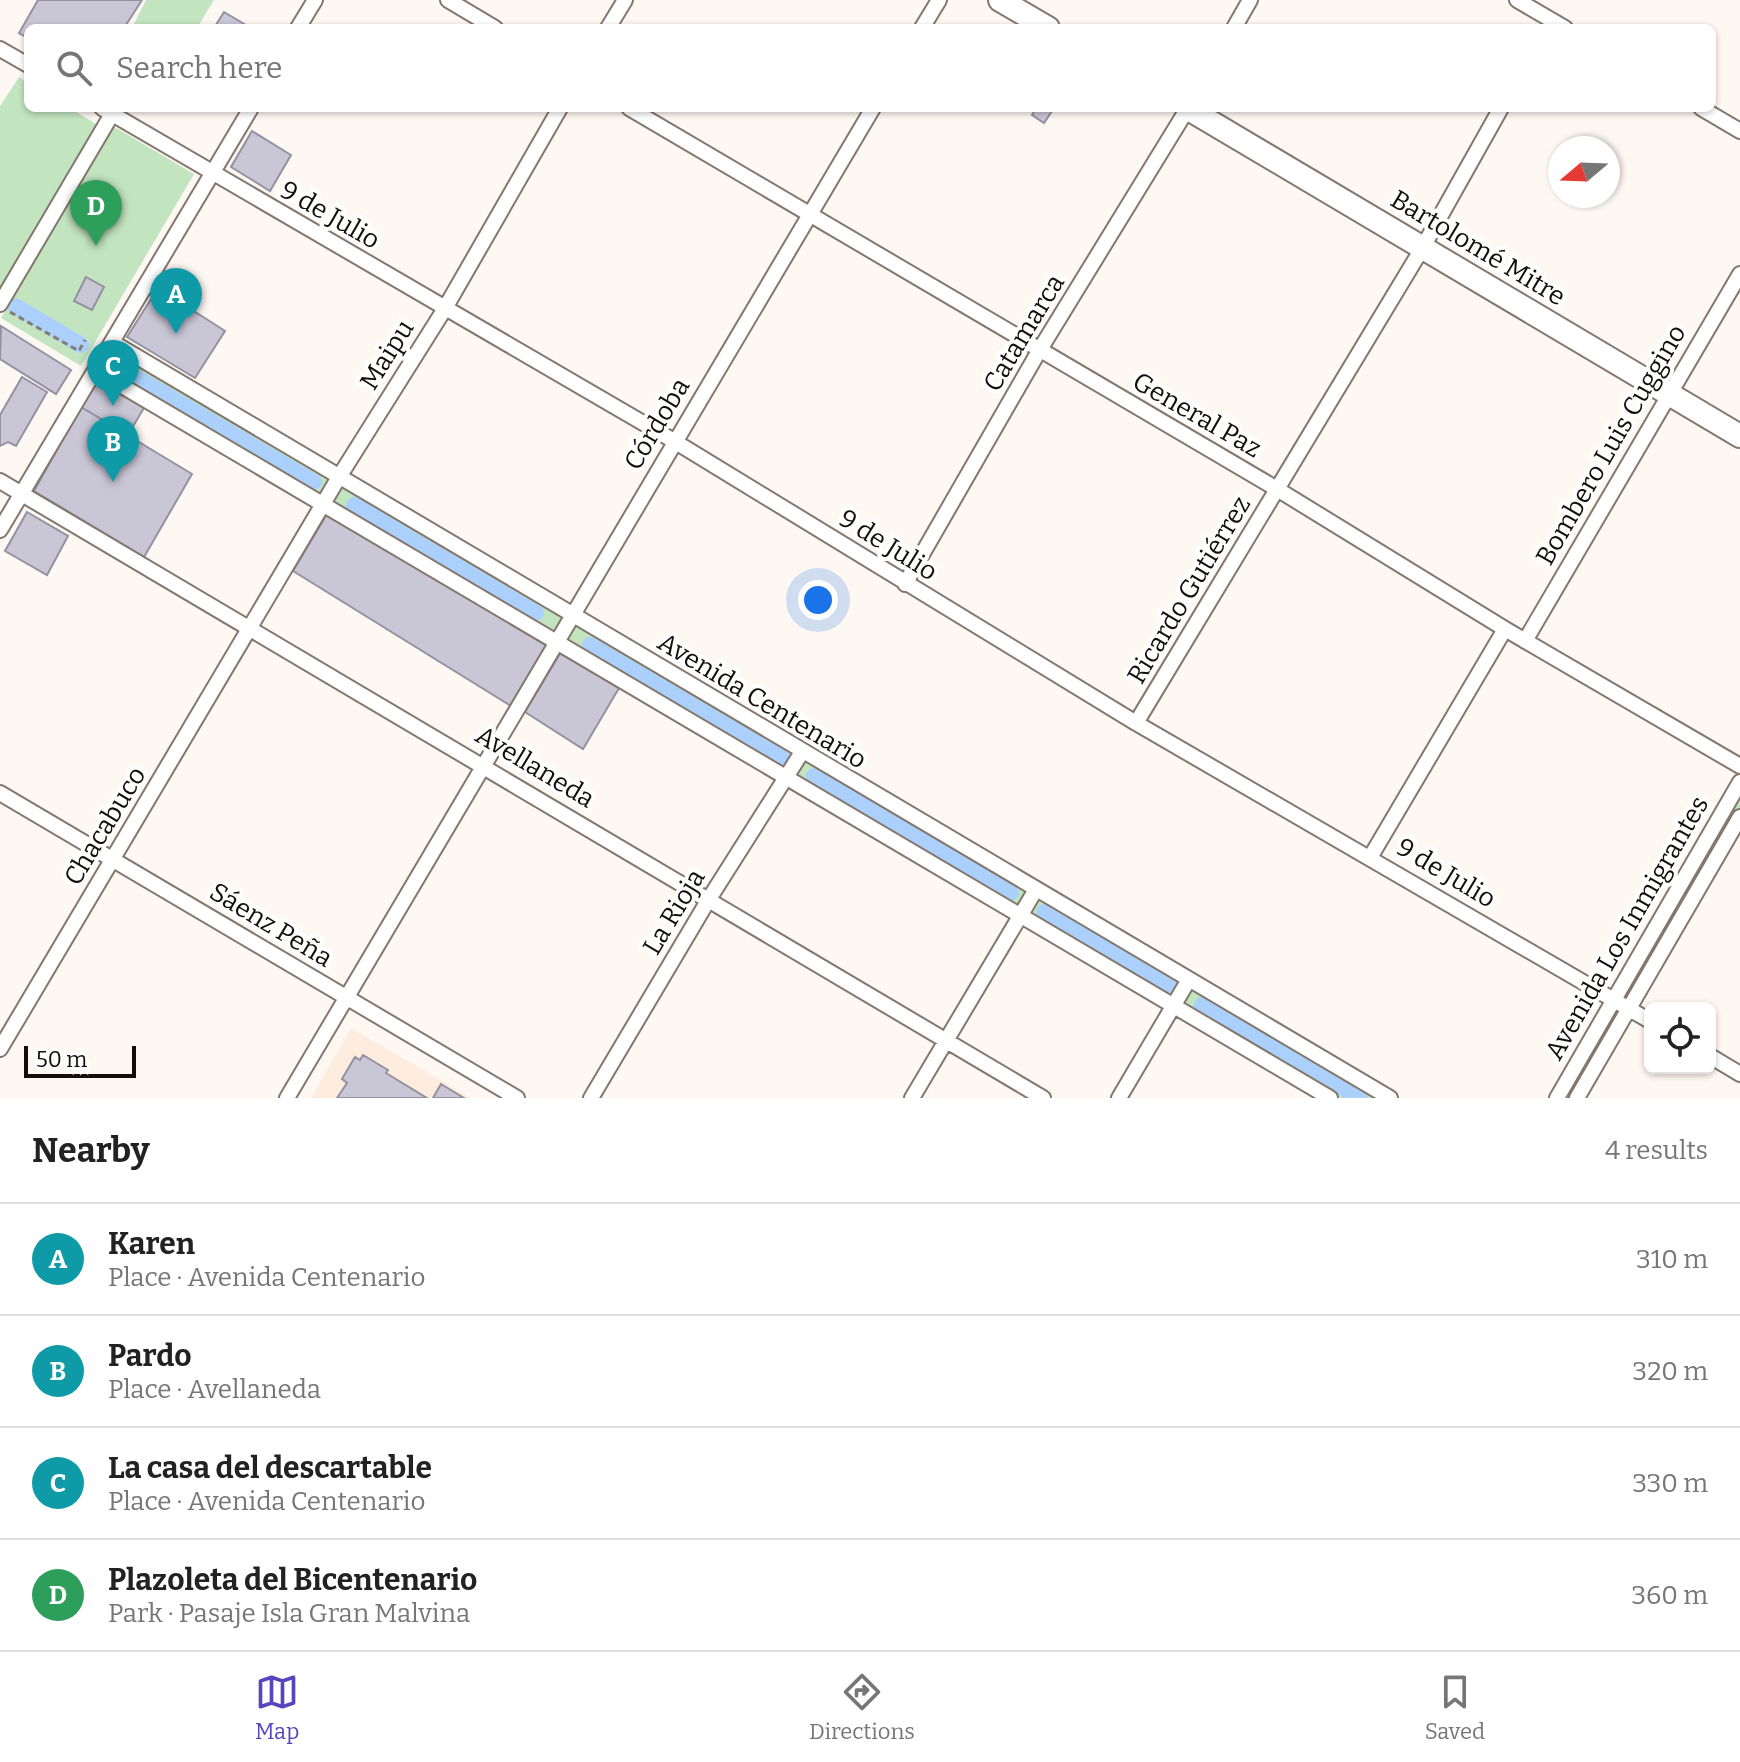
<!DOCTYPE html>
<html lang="en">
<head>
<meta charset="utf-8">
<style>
  body { margin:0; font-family:Bitter,serif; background:#f2f2f2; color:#222 }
  .controls { position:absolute; right:24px; bottom:24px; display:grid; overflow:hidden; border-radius:12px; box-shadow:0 2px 6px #0004 }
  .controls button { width:72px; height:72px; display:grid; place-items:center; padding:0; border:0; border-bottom:2px solid #e0e0e0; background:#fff; color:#222; font:40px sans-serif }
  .compass { position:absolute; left:1548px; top:136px; width:72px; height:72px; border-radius:50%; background:#fff; box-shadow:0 2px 6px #0004; rotate:251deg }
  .scale { position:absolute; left:24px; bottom:20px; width:112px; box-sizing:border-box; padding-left:8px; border:4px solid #130e0a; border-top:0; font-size:22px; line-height:28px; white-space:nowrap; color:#130e0a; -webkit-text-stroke:6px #fff; paint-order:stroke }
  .you { position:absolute; left:818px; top:600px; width:28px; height:28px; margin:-20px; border:6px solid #fff; border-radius:50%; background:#1a73e8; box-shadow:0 0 0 12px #1a73e833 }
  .badge { display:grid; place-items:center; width:52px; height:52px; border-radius:50%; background:#5645bd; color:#fff; font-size:26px; font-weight:700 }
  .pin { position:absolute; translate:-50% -66px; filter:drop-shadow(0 2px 4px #0008) }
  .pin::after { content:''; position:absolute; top:42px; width:28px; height:24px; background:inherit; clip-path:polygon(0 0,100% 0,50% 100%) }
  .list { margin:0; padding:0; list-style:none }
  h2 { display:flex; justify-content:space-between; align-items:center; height:104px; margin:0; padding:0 32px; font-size:34px }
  h2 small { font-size:26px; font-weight:400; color:#767676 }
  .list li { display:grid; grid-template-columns:52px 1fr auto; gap:24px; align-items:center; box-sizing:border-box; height:112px; padding:0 32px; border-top:2px solid #e0e0e0 }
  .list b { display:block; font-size:30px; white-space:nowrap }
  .list p { margin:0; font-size:26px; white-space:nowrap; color:#767676 }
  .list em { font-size:26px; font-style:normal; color:#767676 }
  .icon { flex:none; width:44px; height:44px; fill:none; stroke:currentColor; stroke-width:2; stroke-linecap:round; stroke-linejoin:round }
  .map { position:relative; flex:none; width:1740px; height:1098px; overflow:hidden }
  .search { position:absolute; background:#fff; box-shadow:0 2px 6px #0004; left:24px; right:24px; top:24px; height:88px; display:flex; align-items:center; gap:20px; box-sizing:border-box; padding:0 28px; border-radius:12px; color:#767676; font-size:30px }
  .sheet { height:552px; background:#fff }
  nav { display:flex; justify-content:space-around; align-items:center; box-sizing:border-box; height:112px; border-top:2px solid #e0e0e0; background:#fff; font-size:22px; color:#767676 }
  nav a { display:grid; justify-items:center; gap:4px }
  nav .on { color:#5645bd }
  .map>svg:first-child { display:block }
  .built { fill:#feeddf }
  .green { fill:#c2e4bf }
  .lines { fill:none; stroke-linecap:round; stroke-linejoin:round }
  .canal { stroke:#aad0fb; stroke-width:16 }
  .building { fill:#c9c6d6; stroke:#9491a0; stroke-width:2 }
  .street-casing { stroke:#84776d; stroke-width:18 }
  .secondary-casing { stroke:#84776d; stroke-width:26 }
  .path { stroke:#827d78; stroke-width:3; stroke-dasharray:6 4; stroke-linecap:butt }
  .street { stroke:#fff; stroke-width:14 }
  .secondary { stroke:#fff; stroke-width:22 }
  .labels { text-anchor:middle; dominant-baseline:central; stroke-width:8; stroke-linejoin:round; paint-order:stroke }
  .street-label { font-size:26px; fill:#130e0a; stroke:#fff }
</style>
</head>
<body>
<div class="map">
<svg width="1740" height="1098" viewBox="0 0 1740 1098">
  <rect width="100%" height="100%" fill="#fef8f3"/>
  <path class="built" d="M351 1028 471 1098H311Z"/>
  <path class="green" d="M146 0H214L197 28H132Z
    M19 77 28 83V108H70L104 129 113 126 194 174 81 366 1 318 74 182 0 304V106Z
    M114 348 1379 1098H1337L101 369Z
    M1740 789V809L1628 1004 1619 998Z"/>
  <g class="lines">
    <path class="canal" d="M15 306 81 345
      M122 369 314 482
      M354 505 536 613
      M590 645 782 758
      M814 776 1011 893
      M1044 912 1170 986
      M1202 1005 1360 1098"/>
  </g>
  <path class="building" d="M38 0H142L124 28H28V38L19 33Z
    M224 12 251 28H214Z
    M1036 108H1054L1044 123 1032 115Z
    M252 131 291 155 270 191 231 167Z
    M86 277 104 287 92 310 74 301Z
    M158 288 225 331 195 378 127 337Z
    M1 326 71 370 56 394 0 359Z
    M22 377 47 392 16 446 8 442 0 446V415Z
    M98 378 145 406 128 435 81 407Z
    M81 407 192 474 144 557 34 491Z
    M27 512 68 536 47 575 5 551Z
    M327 514 547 644 511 706 293 571Z
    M561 652 619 688 583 749 525 712Z
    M363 1055 388 1070 386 1073 427 1098H337L347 1083 342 1079 355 1057 360 1060Z
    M441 1084 464 1098H433Z"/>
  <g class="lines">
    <defs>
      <path id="street" d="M448 0 495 28
        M1517 0 1565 28
        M298 28 315 0
        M608 28 625 0
        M922 28 939 0
        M1234 28 1250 0
        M0 49 28 65
        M102 108 674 441 1136 723 1650 1021
        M629 108 1277 489 1505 629 1740 766
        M1701 108 1740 131
        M0 304 112 114
        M112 342 1390 1098
        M95 370 1330 1098
        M0 481 1043 1098
        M0 530 251 108
        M905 584 1039 351 1188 108
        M1525 641 1740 274
        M1136 723 1423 247 1501 108
        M0 793 517 1098
        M1371 856 1505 629
        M0 1049 339 477 444 310 560 108
        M1710 1056 1740 1074
        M287 1098 873 108
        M591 1098 709 899 802 752
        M912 1098 1035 891
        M1119 1098 1188 981
        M1557 1098 1740 782
        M1577 1098 1740 817"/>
      <path id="secondary" d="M1000 0 1048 28
        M1187 108 1740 436"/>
    </defs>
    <use href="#street" class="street-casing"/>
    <use href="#secondary" class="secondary-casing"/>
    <path class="path" d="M10 312 79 351 85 340"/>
    <use href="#street" class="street"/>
    <use href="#secondary" class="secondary"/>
  </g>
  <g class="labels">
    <g class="street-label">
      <text transform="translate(330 215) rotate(30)">9 de Julio</text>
      <text transform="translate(1478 248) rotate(31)">Bartolomé Mitre</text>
      <text transform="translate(1024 333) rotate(-59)">Catamarca</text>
      <text transform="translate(387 355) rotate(-58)">Maipu</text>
      <text transform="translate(1197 415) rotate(30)">General Paz</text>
      <text transform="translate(657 424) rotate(-59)">Córdoba</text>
      <text transform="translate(1611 445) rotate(-60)">Bombero Luis Cuggino</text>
      <text transform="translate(888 545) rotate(32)">9 de Julio</text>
      <text transform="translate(1189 590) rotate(-59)">Ricardo Gutiérrez</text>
      <text transform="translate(762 701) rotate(31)">Avenida Centenario</text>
      <text transform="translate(535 767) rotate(31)">Avellaneda</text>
      <text transform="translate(105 826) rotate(-59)">Chacabuco</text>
      <text transform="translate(1446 873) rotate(31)">9 de Julio</text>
      <text transform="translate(674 912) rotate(-59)">La Rioja</text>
      <text transform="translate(271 925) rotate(31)">Sáenz Peña</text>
      <text transform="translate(1627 928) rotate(-60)">Avenida Los Inmigrantes</text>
    </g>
  </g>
</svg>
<div class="controls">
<button><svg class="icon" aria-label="locate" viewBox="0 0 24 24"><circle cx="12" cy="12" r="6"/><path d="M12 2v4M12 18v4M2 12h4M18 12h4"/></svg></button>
</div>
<svg class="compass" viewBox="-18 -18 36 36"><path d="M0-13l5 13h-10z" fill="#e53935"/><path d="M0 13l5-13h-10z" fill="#767676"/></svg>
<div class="scale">50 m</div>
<div class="you"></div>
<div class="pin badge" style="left:176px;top:334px;background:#0f9aa8">A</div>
<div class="pin badge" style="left:113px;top:482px;background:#0f9aa8">B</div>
<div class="pin badge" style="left:113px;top:406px;background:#0f9aa8">C</div>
<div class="pin badge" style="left:96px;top:246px;background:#2e9e5b">D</div>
<div class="search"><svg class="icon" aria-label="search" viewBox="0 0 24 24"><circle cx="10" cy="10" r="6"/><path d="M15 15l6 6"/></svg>Search here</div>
</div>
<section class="sheet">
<h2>Nearby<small>4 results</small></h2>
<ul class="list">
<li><span class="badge" style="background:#0f9aa8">A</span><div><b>Karen</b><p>Place · Avenida Centenario</p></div><em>310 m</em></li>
<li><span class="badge" style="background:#0f9aa8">B</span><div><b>Pardo</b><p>Place · Avellaneda</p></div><em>320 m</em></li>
<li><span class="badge" style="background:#0f9aa8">C</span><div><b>La casa del descartable</b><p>Place · Avenida Centenario</p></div><em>330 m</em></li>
<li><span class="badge" style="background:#2e9e5b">D</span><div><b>Plazoleta del Bicentenario</b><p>Park · Pasaje Isla Gran Malvina</p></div><em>360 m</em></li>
</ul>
</section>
<nav>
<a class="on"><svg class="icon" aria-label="map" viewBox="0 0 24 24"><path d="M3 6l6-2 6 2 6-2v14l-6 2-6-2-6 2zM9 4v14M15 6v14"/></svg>Map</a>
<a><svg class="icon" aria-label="directions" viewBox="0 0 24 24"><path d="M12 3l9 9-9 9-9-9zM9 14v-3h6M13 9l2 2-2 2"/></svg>Directions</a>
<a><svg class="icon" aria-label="saved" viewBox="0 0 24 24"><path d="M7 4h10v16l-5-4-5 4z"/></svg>Saved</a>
</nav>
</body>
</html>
